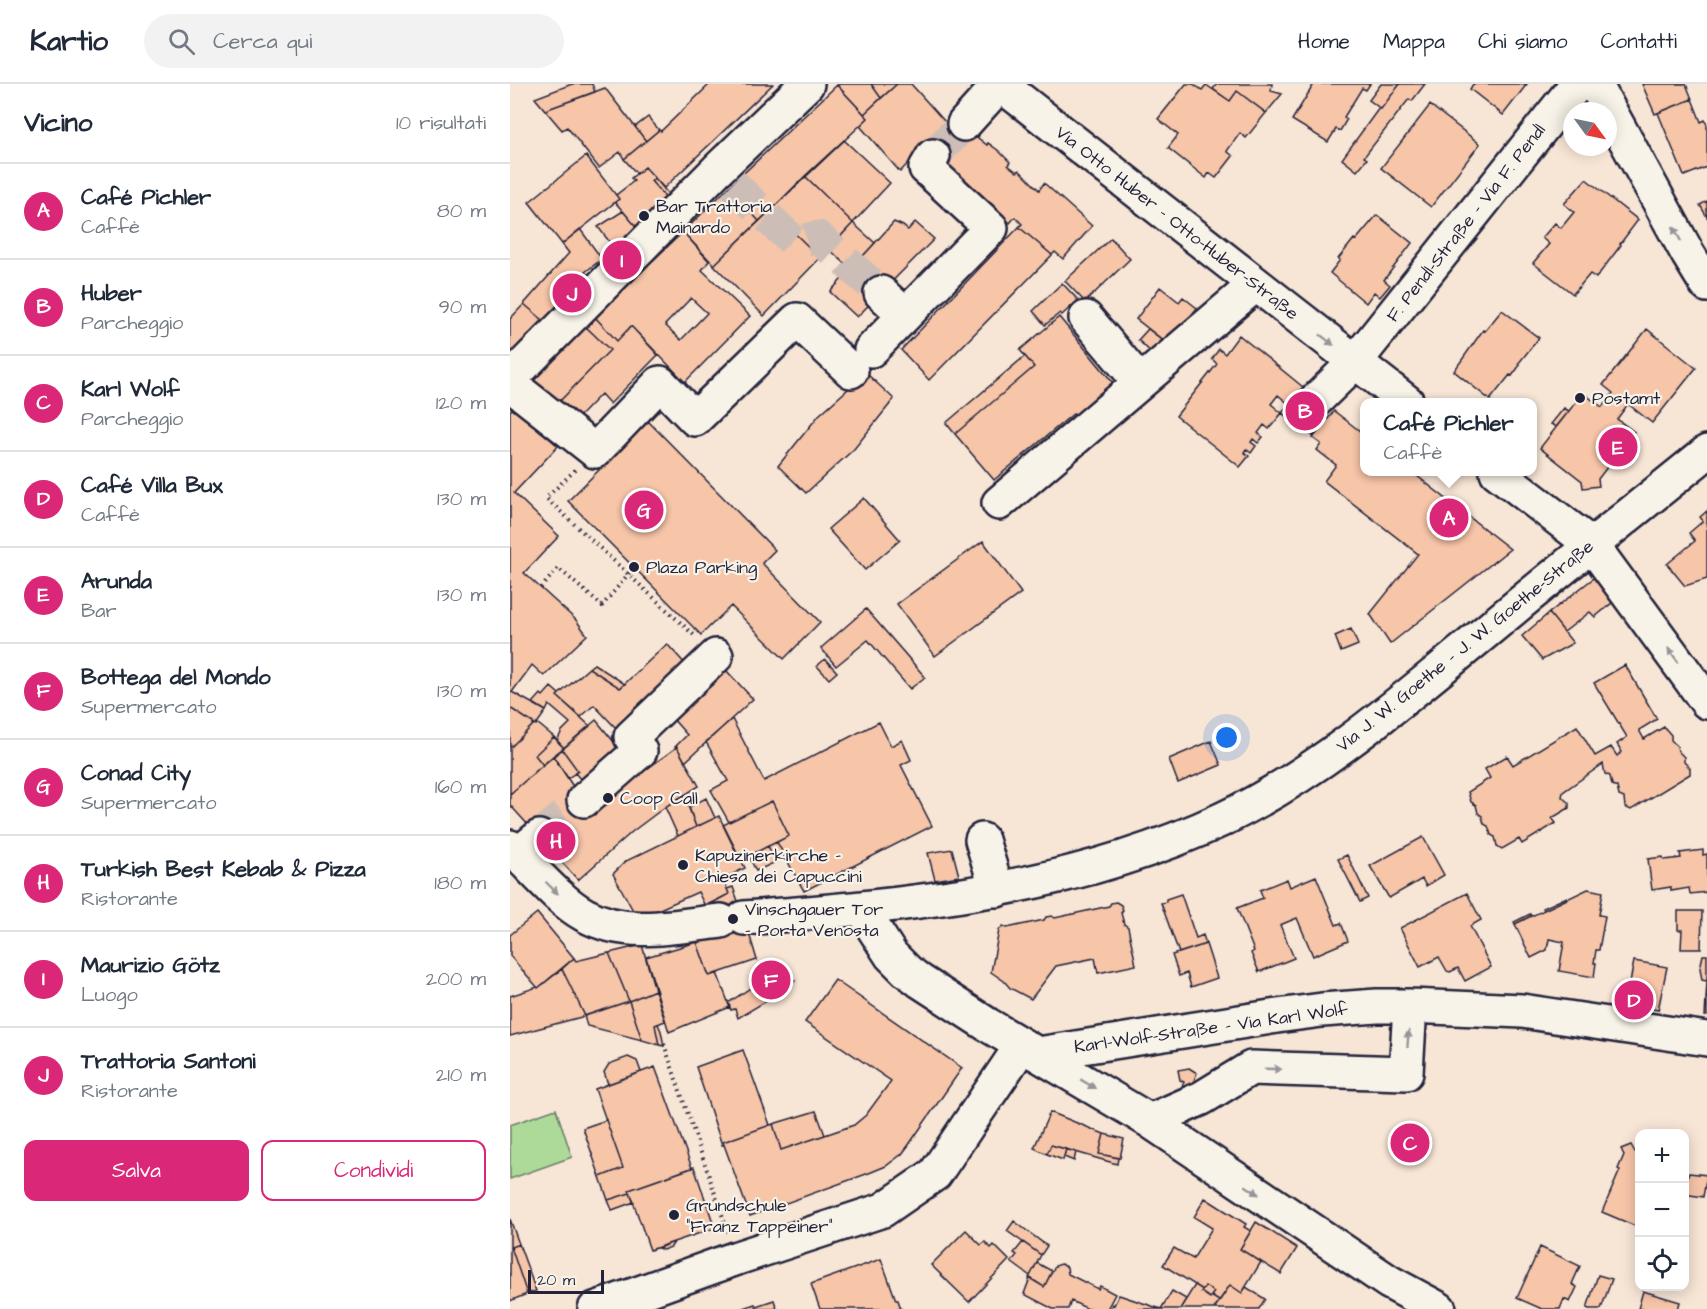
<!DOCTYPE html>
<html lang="it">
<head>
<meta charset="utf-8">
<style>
  body { margin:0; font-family:"Architects Daughter",sans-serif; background:#f2f2f3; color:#1f2937 }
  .controls { position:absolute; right:18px; bottom:18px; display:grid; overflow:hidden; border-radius:12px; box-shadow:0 3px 15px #0003 }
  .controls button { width:54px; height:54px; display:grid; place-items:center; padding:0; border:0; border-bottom:2px solid #e0e1e3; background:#fff; color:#1f2937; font:30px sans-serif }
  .compass { position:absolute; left:1053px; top:18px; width:54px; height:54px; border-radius:50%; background:#fff; box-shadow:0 3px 15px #0003; rotate:123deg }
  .scale { position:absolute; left:18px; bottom:15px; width:76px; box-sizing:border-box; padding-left:6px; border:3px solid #22223b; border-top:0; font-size:16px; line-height:21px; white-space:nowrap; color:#22223b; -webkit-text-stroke:4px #f7f3e8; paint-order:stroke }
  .you { position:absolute; left:717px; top:654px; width:21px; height:21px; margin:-15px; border:4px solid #fff; border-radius:50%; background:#1a73e8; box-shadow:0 0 0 9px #1a73e833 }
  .badge { display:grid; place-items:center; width:39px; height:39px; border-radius:50%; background:#db2777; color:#fff; font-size:20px; font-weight:700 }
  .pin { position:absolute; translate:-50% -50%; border:3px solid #fff; box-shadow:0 2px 6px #0006 }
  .popup { position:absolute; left:850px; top:314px; width:177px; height:78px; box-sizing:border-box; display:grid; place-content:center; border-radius:12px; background:#fff; filter:drop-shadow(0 2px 4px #0005); font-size:20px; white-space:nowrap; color:#747a83 }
  .popup b { font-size:22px; color:#1f2937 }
  .popup::after { content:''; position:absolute; left:50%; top:100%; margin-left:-12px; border:12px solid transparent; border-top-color:#fff }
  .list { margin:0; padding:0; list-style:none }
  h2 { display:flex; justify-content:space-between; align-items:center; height:78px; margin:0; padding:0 24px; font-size:26px }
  h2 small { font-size:20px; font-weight:400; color:#747a83 }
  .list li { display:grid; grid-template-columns:39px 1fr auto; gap:18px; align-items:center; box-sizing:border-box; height:96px; padding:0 24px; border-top:2px solid #e0e1e3 }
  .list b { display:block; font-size:22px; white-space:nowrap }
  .list p { margin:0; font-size:20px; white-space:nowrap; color:#747a83 }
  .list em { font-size:20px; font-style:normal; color:#747a83 }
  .actions { display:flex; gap:12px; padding:18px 24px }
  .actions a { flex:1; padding:14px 0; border:2px solid #db2777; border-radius:12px; text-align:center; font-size:21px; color:#db2777 }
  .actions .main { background:#db2777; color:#fff }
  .icon { flex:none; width:33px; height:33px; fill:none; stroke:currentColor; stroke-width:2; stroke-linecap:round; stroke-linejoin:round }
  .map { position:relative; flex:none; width:1197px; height:1225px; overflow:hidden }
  header { display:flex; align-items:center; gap:36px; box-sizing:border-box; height:84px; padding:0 30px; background:#fff; border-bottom:2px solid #e0e1e3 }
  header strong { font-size:28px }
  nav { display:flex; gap:33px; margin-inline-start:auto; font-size:21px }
  .search { width:420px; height:54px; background:#f2f2f3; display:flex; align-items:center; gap:15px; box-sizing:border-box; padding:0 21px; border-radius:33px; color:#747a83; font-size:22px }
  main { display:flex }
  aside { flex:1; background:#fff }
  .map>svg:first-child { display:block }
  .pitch { fill:#aeda99; stroke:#687e6a; stroke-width:1.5 }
  .building { fill:#f7c5a8; stroke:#22223b; stroke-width:1.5; fill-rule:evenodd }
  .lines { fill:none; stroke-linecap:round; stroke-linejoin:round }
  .minor-tunnel { stroke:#ccbeb6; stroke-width:33; stroke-dasharray:33 16; stroke-linecap:butt }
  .minor-casing { stroke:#22223b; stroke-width:38 }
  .major-casing { stroke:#22223b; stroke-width:38 }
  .path { stroke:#22223b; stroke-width:4; stroke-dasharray:1.5 4.5; stroke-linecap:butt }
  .minor { stroke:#f7f3e8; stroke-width:33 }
  .major { stroke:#f7f3e8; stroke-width:33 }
  .oneway { fill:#97959a }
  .poi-dot { fill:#22223b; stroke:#f7f3e8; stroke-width:2 }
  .labels { text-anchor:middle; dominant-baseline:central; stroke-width:4.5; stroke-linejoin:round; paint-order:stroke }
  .poi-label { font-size:18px; fill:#22223b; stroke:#f7f3e8; text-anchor:start }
  .street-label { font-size:18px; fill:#22223b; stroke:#f7f3e8 }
</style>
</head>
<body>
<header>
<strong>Kartio</strong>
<div class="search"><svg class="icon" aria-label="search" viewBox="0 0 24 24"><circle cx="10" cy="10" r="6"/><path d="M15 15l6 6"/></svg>Cerca qui</div>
<nav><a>Home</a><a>Mappa</a><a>Chi siamo</a><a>Contatti</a></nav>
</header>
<main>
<aside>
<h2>Vicino<small>10 risultati</small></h2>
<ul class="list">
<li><span class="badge">A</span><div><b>Café Pichler</b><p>Caffè</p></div><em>80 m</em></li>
<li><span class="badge">B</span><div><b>Huber</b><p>Parcheggio</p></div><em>90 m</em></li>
<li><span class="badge">C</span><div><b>Karl Wolf</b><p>Parcheggio</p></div><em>120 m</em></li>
<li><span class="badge">D</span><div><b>Café Villa Bux</b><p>Caffè</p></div><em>130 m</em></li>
<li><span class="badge">E</span><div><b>Arunda</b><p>Bar</p></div><em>130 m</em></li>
<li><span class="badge">F</span><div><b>Bottega del Mondo</b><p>Supermercato</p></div><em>130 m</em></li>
<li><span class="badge">G</span><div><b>Conad City</b><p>Supermercato</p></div><em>160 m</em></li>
<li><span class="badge">H</span><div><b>Turkish Best Kebab &amp; Pizza</b><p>Ristorante</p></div><em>180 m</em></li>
<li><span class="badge">I</span><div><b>Maurizio Götz</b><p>Luogo</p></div><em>200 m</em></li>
<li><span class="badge">J</span><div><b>Trattoria Santoni</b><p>Ristorante</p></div><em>210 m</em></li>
</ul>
<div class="actions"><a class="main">Salva</a><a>Condividi</a></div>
</aside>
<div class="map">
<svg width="1197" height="1225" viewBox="0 0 1197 1225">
  <rect width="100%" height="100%" fill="#f7e5d5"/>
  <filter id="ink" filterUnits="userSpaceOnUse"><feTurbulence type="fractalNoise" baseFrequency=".0167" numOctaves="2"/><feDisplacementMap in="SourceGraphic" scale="12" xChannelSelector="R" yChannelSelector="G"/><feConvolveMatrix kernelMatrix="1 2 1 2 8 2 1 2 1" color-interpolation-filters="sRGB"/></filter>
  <g filter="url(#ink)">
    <path class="pitch" d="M46 1025 62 1073 0 1095V1041Z"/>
    <path class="building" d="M62 0H82L85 8 35 26 25 14Z
      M200 0H263L154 104 135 83 127 90 114 75 149 46 151 47Z
      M330 0H361L371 14 354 30 327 1Z
      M361 0H387L371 14Z
      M387 0H401L436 39 390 88 350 42 358 34 354 30Z
      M676 0H683L692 6 696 1 720 17 727 7 756 29 736 54 730 49 717 67 723 72 706 94 699 89 696 94 658 64 668 51 648 35Z
      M707 0H762L761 7 772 10 756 29 727 7 720 17 703 5Z
      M804 0H860L856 6 852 4 834 33 837 35 830 47 826 45 818 58 782 36Z
      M871 0H890L871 25 859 16Z
      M890 0H915L902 17 899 15 854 73 857 75 847 87 832 75 869 24 871 25Z
      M963 0H1017L993 31 960 5Z
      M1132 0H1176L1182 15 1145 30Z
      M327 1 358 34 249 137 218 104Z
      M95 4 136 57 114 75 110 68 89 84 57 43 52 46 35 26Z
      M1182 15 1191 38 1195 36 1197 41V83L1174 92 1148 29Z
      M920 21 970 60 921 123 871 84Z
      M443 31 469 51 468 54 477 61 478 59 489 67 500 78 498 81 507 88 509 86 529 106 534 99 582 142 553 175 545 168 542 171 509 143 512 140 505 133 500 139 413 64Z
      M138 33 149 46 136 57 125 43Z
      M334 56 380 99 343 139 295 92Z
      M76 72 109 115 52 160 19 118Z
      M135 83 145 94 141 97 161 120 130 147 105 118 109 115 106 111 124 97 121 94Z
      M295 92 343 139 310 174 261 126Z
      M145 94 159 111 161 120 141 97Z
      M1076 95 1128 136 1110 160 1111 161 1086 194 1080 190 1063 210 1023 179 1039 160 1032 154 1045 139 1051 144 1064 128 1054 120Z
      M218 104 249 137 204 181 173 148Z
      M1197 117V133L1190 121Z
      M261 126 310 174 254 232 204 181Z
      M113 127 130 147 105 165 88 143Z
      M867 131 902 159 874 196 880 201 870 213 864 208 856 219 820 189 830 176 828 175 844 155 846 156Z
      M384 138 393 142 398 146 405 138 424 155 347 233 320 208Z
      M343 139 365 159 341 185 319 165Z
      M509 143 542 171 419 296 391 266Z
      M70 145 92 175 75 188 82 195 40 242 14 220 59 169 52 160Z
      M173 148 199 177 192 186 240 232 175 298 121 242 107 257 84 232ZM181 214 197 229 171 256 155 241Z
      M601 154 620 175 575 218 555 197Z
      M552 199 568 216 552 231 550 229 535 241 523 227Z
      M650 203 669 218 673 213 687 224 658 260 626 235Z
      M14 220 39 241 0 284V235Z
      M992 226 1029 254 1008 280 1010 281 1002 292 1000 291 980 316 944 287 973 246 975 247Z
      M84 232 107 257 121 242 148 271 100 320 91 310 62 340 45 322 100 266 74 241Z
      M549 233 609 306 571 338 564 329 484 396 445 350 524 283 510 266Z
      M74 241 100 266 45 322 17 295Z
      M638 245 655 258 645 272 628 256Z
      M1137 245 1186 284 1142 339 1118 320 1107 335 1124 348 1088 395 1089 402 1073 404 1072 397 1030 364 1073 309 1092 323 1103 309 1093 301Z
      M729 251 793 303 779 320 768 311 761 320 772 329 759 345 754 341 748 349 753 353 748 359 743 355 741 358 746 362 741 369 736 365 734 368 739 372 730 383 666 332 707 280 702 275 709 265 715 270Z
      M515 272 524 283 445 350 436 339Z
      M356 289 384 315 344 365 296 409 268 382 309 331Z
      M779 320 789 328 814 339 803 352 772 329Z
      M4 323 48 362 4 409 49 452 14 489 66 536 77 551 34 592 22 581 2 608 0 607V505L1 503 0 502V327Z
      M1054 324 1059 327 1046 343 1041 340Z
      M824 327 855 351V388H902L1000 465 880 560 860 530 908 470 814 397 826 381 807 366 811 360 803 354Z
      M138 337 265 466 252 479 310 538 274 575 221 522 191 551 58 417Z
      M354 414 390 456 355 486 318 445Z
      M1197 427V495L1175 502 1157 480 1185 457 1179 449 1193 437 1190 433Z
      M473 457 511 509 425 572 387 520Z
      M1085 493 1103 518 1085 533 1080 528 1054 548 1039 529Z
      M356 525 415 593 400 605 358 556 326 582 311 564Z
      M1039 529 1063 559 1032 576 1012 552Z
      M841 545 848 561 831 568 825 552Z
      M157 560 178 583 129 629 106 644 84 621 71 633 47 612 79 584 110 604Z
      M315 575 327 588 319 595 307 582Z
      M84 580 115 600 110 604 79 584Z
      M1115 581 1147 635 1129 646 1134 655 1154 643 1161 651V656L1167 662 1168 667 1174 673V678L1180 684V690L1121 726 1115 723 1114 714 1109 712 1107 703 1102 701 1100 692 1095 690 1093 680 1053 708 1052 713 1059 719V724L1042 734 1046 739 1012 760 1009 755 992 765 987 762 985 753 981 751 978 742 974 740 972 732 968 729 966 721 961 718 958 708 980 694 975 685 997 672 1003 681 1067 642 1085 672 1101 663 1107 672 1112 668 1107 660 1117 653 1084 599Z
      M215 585 243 615 175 678 167 663 166 664 165 663 177 651 162 634Z
      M41 603 49 610 47 612 80 642 54 664 47 657 52 647 60 639 39 621 36 627 23 619 31 610 33 612Z
      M0 607 36 627 26 641 0 624Z
      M0 624 24 640 0 664Z
      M222 635 254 697 369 638 381 662 392 656 401 676 391 681 422 742 294 807 267 758 279 752 262 717 219 738 201 706 218 697 196 658Z
      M86 636 109 664 71 696 65 689 68 687 52 665Z
      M27 639 44 653 25 671 33 681 0 710V664L24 640 26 641Z
      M44 653 54 664 33 681 25 671Z
      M701 657 711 681 668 699 659 675Z
      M167 663 189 702 155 723 123 747 68 796 0 721V710L43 672 66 707 82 725Z
      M52 665 68 687 58 694 43 672Z
      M174 711 186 743 168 752 155 723Z
      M196 714 205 734 186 743 179 723Z
      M262 717 279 752 230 776 213 741Z
      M209 732 235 784 213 795 219 810 195 822 188 808 143 828 125 830 103 790 116 777Z
      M913 753 934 791 916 802 912 795 879 814 860 782Z
      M267 758 275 773 266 778 258 762Z
      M258 762 266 778 246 787 239 772Z
      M442 765 449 792 425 796 418 769Z
      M1193 766V771L1197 770V808L1180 810 1179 804 1161 807V803L1142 806 1138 775 1153 773 1154 776 1171 774 1170 769Z
      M837 771 858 814 850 818 828 775Z
      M806 792 826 841 831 839 838 857 803 872 787 834 770 841 784 874 749 888 741 869 744 867 727 824 753 814 750 806 777 795 780 803Z
      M223 803 229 820 208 827 204 818 219 810 217 805Z
      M1078 805 1093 808 1089 831 1095 832 1089 866H1086L1084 879H1086L1084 893 1049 887 1054 858 1039 855 1037 866 1021 874 1005 840Z
      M957 809 971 836 960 842 981 883 955 897 948 884 940 888 937 887 929 873 910 883 890 844Z
      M671 810 686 854 693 851 696 860 669 869 651 819 656 818V815Z
      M1057 813V815L1034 826 1033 824Z
      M606 818 611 821 613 826 611 829 614 840 618 843 626 881 588 889 585 874 546 882 521 915 500 904 494 897 481 888 489 846 493 842 497 844 534 836 536 833 542 832 545 834 599 822 601 819Z
      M1168 827H1192L1191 865H1171L1172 846H1168Z
      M27 829 64 874 28 904 0 872V851Z
      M1020 830 1021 832 1005 840 1004 838Z
      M238 846 247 876 199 892 187 858Z
      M187 858 199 892 207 889 220 923 159 948 136 873Z
      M696 860 707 894 681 903 677 889 669 892 662 871Z
      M132 861 145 906 119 917 99 869Z
      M99 869 119 917 75 932 52 885 64 874 66 877Z
      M1193 871H1197V932H1195L1197 897 1192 896 1190 884Z
      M1124 877 1157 883 1148 926 1116 919Z
      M270 884 285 897 263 913 228 934 225 925 221 926 218 919Z
      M52 885 75 932 0 952V912L27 903 28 904Z
      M325 896 452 984 398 1062 392 1070 376 1082 359 1089 240 1132 213 1058 263 1040 271 1066 344 1041 356 1031 381 997 295 938Z
      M145 906 155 937 145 941 149 961 132 956 119 917Z
      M119 917 132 956 77 942 74 932Z
      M148 940 151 947 154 962 149 961 145 941Z
      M233 966 260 1041 213 1058 214 1061H212L186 983Z
      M118 973 127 977 131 988 98 1000 94 988 99 980Z
      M145 983 182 1084 119 1106 120 1109 98 1116 90 1093 113 1084 85 1005Z
      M679 984 687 989 683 999 687 1001 683 1007 672 1002 674 998 670 996 668 986Z
      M306 1027 315 1051 271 1066 263 1040Z
      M540 1028 594 1050 589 1070 608 1074 607 1080 541 1061 537 1070 524 1064Z
      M96 1036 113 1084 90 1093 73 1044Z
      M594 1050 614 1055 610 1074 589 1070Z
      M541 1061 556 1065 553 1076 537 1070Z
      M1121 1061 1125 1068 1130 1070V1144L1092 1128 1110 1086 1108 1085 1114 1071 1111 1065Z
      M556 1065 566 1068 564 1077 554 1073Z
      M184 1083 205 1144 140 1166 119 1106Z
      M1179 1089 1197 1091 1193 1113 1174 1110V1104Z
      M120 1109 124 1118 102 1126 98 1116Z
      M695 1114 736 1140 734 1143 741 1147 730 1165 751 1178 732 1209 720 1201 709 1217 701 1212 704 1208 695 1202 693 1206 653 1181 664 1164 683 1175 702 1144 684 1133Z
      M0 1135 9 1160 1 1163 17 1210 0 1217Z
      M504 1137 537 1162 531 1171 497 1147Z
      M746 1138 787 1164 771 1190 730 1165Z
      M456 1146 471 1161 475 1158 481 1164 484 1161 499 1176 459 1218 421 1181Z
      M164 1158 161 1163 153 1166 148 1164Z
      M513 1158 531 1171 520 1192 501 1178 507 1171 504 1169Z
      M9 1160 26 1207 17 1210 1 1163Z
      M1030 1163 1070 1182 1062 1200 1067 1203 1060 1218 1054 1215 1050 1225H1032L1007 1214Z
      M371 1175 386 1216H388L391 1225H310L301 1200Z
      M527 1179 542 1187 534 1203 519 1194Z
      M551 1180 557 1183 558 1190 588 1205 590 1202 605 1210 597 1225H578L561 1217 558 1225H543L514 1210 520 1194 534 1203 545 1182Z
      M1088 1191 1102 1195 1091 1225H1079L1077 1224Z
      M685 1201 693 1206 691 1208 700 1214 701 1212 709 1217 704 1225H670Z
      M720 1201 732 1209 736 1203 755 1215 749 1225H704Z
      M695 1202 704 1208 700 1214 691 1208Z
      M662 1207 676 1215 670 1225H600L602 1220 604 1221 609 1211 651 1225Z
      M1133 1207 1170 1218 1168 1225H1128Z
      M264 1216 267 1225H230L245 1220 246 1222Z"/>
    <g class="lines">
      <path class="minor-tunnel" d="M423 72 454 40
        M222 100 285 159 308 153 371 209
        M29 753 74 716"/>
      <defs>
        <path id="minor" d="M490 0 897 318
          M1085 0 1178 170 1197 201
          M454 40 490 0
          M371 209 395 231
          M576 234 630 298
          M361 266 481 144 416 84 423 72
          M0 295 207 86 297 0
          M0 298 10 308 85 367 150 299 185 335 287 236 341 287
          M795 327 845 278 1067 0
          M987 388 1082 461 1197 618
          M489 419 746 200
          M74 716 130 667 121 653 206 572
          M472 756 487 806
          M8 770 29 753
          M354 824 361 840 381 871 397 887 410 897 478 941 640 1037 879 1198 929 1225
          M528 970 767 932 812 926 867 922H900L1012 927 1197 955
          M640 1037 692 1014 741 984 896 989 900 922
          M85 1225 227 1174 373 1126 425 1090 512 961"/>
        <path id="major" d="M0 763C22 784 49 817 75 831 117 854 167 842 211 837
          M234 834C398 822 562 806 713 735 811 688 895 614 978 546 1050 486 1124 427 1197 368"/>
      </defs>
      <use href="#minor" class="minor-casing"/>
      <use href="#major" class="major-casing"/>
      <path class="path" d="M65 386 36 414 186 553
        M31 504 48 484 92 522 124 483
        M154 960 218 1148"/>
      <use href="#minor" class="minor"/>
      <use href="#major" class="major"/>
    </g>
    <defs><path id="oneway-solid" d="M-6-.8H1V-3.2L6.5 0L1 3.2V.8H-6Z" transform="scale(1.5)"/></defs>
    <g class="oneway">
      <use href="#oneway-solid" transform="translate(1167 150) rotate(-119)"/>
      <use href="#oneway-solid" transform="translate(817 256) rotate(38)"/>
      <use href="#oneway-solid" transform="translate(1163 571) rotate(-126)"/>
      <use href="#oneway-solid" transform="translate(42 804) rotate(44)"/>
      <use href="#oneway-solid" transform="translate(898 955) rotate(-86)"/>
      <use href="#oneway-solid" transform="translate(763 985) rotate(2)"/>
      <use href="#oneway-solid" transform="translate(578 1000) rotate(31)"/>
      <use href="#oneway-solid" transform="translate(742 1106) rotate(34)"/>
    </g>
  </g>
  <g class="poi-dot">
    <circle cx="134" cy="132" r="6"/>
    <circle cx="1070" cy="314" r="6"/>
    <circle cx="124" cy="483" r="6"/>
    <circle cx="98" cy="714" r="6"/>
    <circle cx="173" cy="781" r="6"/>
    <circle cx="223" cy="835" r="6"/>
    <circle cx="164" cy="1131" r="6"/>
  </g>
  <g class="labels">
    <g class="poi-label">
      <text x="146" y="122">Bar Trattoria<tspan x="146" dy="21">Mainardo</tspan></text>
      <text x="1082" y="314">Postamt</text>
      <text x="136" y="483">Plaza Parking</text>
      <text x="110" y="714">Coop Call</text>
      <text x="185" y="771">Kapuzinerkirche -<tspan x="185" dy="21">Chiesa dei Capuccini</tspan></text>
      <text x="235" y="825">Vinschgauer Tor<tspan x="235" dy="21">- Porta Venosta</tspan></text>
      <text x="176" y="1121">Grundschule<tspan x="176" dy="21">"Franz Tappeiner"</tspan></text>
    </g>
    <g class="street-label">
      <text transform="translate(667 139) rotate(38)">Via Otto Huber - Otto-Huber-Straße</text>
      <text transform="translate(956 139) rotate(-52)">F. Pendl-Straße - Via F. Pendl</text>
      <text transform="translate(955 562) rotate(-39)">Via J. W. Goethe - J. W. Goethe-Straße</text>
      <text transform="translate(701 944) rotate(-8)">Karl-Wolf-Straße - Via Karl Wolf</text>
    </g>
  </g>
</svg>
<div class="controls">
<button>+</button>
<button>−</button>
<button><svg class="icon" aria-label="locate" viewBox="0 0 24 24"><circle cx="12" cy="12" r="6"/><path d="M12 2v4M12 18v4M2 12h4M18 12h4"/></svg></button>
</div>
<svg class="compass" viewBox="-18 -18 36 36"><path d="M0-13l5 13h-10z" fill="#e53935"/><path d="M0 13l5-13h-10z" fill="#747a83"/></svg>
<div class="scale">20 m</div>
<div class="you"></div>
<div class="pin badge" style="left:939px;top:434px">A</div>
<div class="popup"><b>Café Pichler</b>Caffè</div>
<div class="pin badge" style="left:795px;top:327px">B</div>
<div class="pin badge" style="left:900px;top:1059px">C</div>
<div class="pin badge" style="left:1124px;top:916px">D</div>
<div class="pin badge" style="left:1108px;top:363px">E</div>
<div class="pin badge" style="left:261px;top:896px">F</div>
<div class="pin badge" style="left:134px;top:426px">G</div>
<div class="pin badge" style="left:46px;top:757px">H</div>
<div class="pin badge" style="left:112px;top:176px">I</div>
<div class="pin badge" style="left:62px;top:209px">J</div>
</div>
</main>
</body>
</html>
